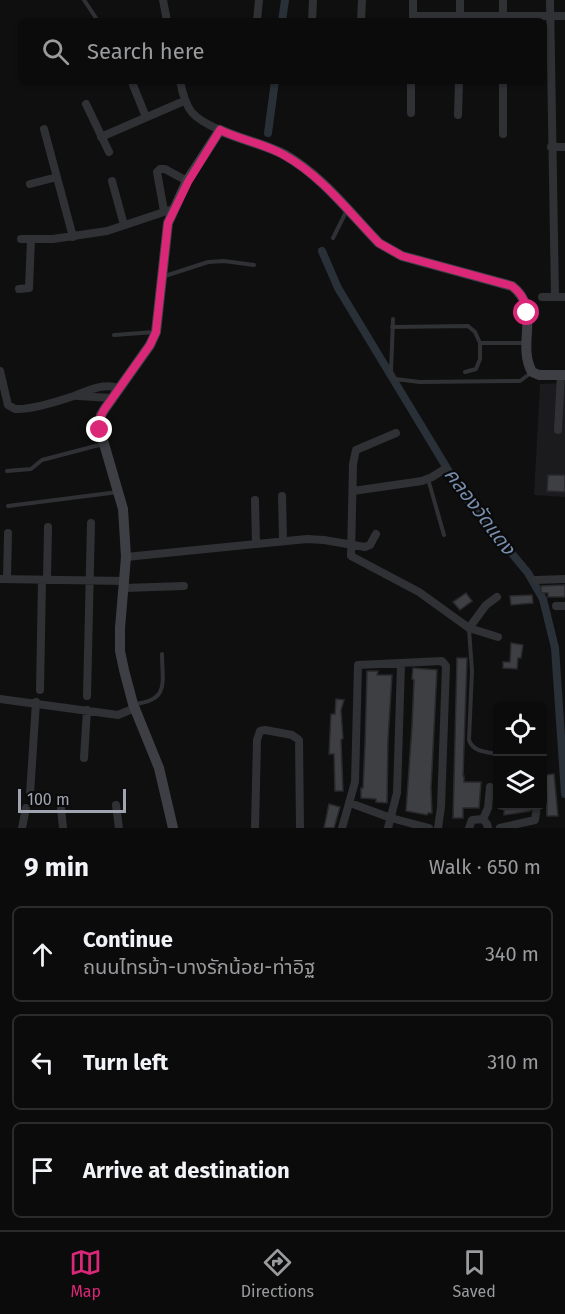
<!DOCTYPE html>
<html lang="en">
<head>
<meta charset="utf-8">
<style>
  body { margin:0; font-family:"Fira Sans","Noto Sans Thai",sans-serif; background:#19191a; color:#f1f3f6 }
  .controls { position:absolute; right:18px; bottom:18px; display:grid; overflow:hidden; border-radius:9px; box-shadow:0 2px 4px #0004 }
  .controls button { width:54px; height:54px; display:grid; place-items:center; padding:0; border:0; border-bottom:2px solid #2b2b2d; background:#0b0b0c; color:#f1f3f6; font:30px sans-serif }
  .scale { position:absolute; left:18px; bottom:15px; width:108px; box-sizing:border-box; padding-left:6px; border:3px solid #a0a4b1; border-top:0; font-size:16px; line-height:21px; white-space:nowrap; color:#a0a4b1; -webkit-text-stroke:4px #0a0a0b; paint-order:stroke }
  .stop { position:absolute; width:18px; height:18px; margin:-14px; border:4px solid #db2777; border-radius:50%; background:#fff }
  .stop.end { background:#db2777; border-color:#fff; box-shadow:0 2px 6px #0008 }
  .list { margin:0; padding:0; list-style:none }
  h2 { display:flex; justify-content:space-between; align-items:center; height:78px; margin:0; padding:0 24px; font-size:26px }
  h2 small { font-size:20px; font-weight:400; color:#9a9b9d }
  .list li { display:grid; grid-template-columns:39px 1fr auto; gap:18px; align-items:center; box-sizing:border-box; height:96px; margin:0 12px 12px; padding:0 12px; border:2px solid #2b2b2d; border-radius:9px }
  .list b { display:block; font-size:22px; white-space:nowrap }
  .list p { margin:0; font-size:20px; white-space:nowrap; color:#9a9b9d }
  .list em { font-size:20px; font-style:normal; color:#9a9b9d }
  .icon { flex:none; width:33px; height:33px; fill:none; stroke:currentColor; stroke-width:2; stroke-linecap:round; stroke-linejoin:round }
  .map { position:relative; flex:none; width:565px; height:828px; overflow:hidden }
  .search { position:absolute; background:#0b0b0c; box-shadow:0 2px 4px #0004; left:18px; right:18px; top:18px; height:66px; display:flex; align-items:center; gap:15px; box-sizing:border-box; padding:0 21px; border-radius:9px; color:#9a9b9d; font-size:22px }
  .sheet { height:402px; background:#0b0b0c }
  nav { display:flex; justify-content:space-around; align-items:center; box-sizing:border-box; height:84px; border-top:2px solid #2b2b2d; background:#0b0b0c; font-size:16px; color:#9a9b9d }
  nav a { display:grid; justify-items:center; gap:3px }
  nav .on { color:#db2777 }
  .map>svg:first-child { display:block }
  .built { fill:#1b1b1d }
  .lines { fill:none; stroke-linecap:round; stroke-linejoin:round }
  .canal { stroke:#293038; stroke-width:8 }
  .building { fill:#3e3f43; stroke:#29292c; stroke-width:1.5 }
  .lane { stroke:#303135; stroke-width:4 }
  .street { stroke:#303135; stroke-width:8 }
  .secondary { stroke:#3e3f45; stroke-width:10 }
  .route { stroke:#db2777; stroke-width:8 }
  .labels { text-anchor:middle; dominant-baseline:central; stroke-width:4.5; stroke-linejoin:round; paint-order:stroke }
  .water-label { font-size:20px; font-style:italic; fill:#778eac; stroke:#0a0a0b }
</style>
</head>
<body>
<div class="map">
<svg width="565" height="828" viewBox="0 0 565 828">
  <rect width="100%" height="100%" fill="#0f0f10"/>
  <path class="built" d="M565 383V497L534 495 540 384Z"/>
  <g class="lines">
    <path class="canal" d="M282 21 285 0
      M268 133 275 81
      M322 251 338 288 462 493 528 573 543 599 555 648 565 794"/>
  </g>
  <path class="building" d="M548 475H565V492L547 491Z
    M565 585V597H548V593H541V586Z
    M466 593 472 601 460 610 453 602Z
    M532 595 533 603 511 605 510 596Z
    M511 643 523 645 521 658H518L517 669 503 668V662H510Z
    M457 658H467V659L463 776H464V782H481L479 808H463V818H453Z
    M413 668 437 670 431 788 432 813H428L427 815 406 811 412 726 414 680 412 679Z
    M367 671H378L377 675H392L388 740 387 803 376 802V799L361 798V788H363L365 745Z
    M336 699 344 700 341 710 343 738 341 740 343 791H335L334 754H329L331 714H335Z
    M554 774 558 816H547L546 775Z
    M329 804 340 807 334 828H324Z
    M504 806H531L530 811 504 815Z"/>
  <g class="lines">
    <path class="lane" d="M84 0 98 21
      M333 238 347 210
      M165 276 208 262 224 261 254 265
      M393 319 391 372 395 379 420 382 520 381 532 372
      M392 327 468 326 475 332 480 343H525
      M114 335 155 332
      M465 372 476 369 480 359V343
      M7 471 31 469 42 460 103 444
      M428 479 444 535
      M8 506 118 492
      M469 629 472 671 469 740C473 752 486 752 498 754
      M135 704C170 700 162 682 162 654"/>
    <path class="street" d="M163 0 167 21
      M413 0V20
      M460 0V20
      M503 0V20
      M550 0 555 297
      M413 16H565
      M257 21 259 0
      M312 21 313 0
      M361 21 362 0
      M180 81C186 111 192 118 220 130
      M133 85 146 117
      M86 104 109 152
      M411 113V81
      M458 115 459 81
      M44 129 73 237
      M503 134V81
      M101 137 184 101
      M551 147H565
      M112 181 124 225
      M30 184 57 177
      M164 211 157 172 160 169H165L187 181
      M21 239H53L107 231 173 209
      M19 289 29 288 31 239
      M542 297H565
      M0 371 8 405 15 409C30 410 59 401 74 396 89 390 103 383 119 388
      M78 396 112 398
      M558 430 561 375
      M396 433 356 450 353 464 351 556 419 592 469 628 498 637
      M353 491 422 481 432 477 445 469
      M282 496 283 540
      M255 500 256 544
      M126 557 307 539 324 540 365 547 370 545 376 534
      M0 579 125 581
      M7 579 8 533
      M47 580 48 527
      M535 580 565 579
      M124 588 184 586
      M556 606H565
      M469 628 486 605 497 597
      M40 690 42 580
      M87 696 91 523
      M0 699 118 715 135 708
      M84 758 87 710
      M30 794 36 702
      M350 803 391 818 429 828
      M116 805 119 828
      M61 809 63 828
      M483 819 488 808 490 787
      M483 819 487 824 488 828
      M22 828 26 808
      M255 828 257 740 260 731 265 730 292 735 299 740 300 828
      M342 828 355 782 358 665 442 661 446 666 441 807 438 828
      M388 828 397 793 401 664
      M469 828 472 820 483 819
      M500 828 535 820 537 806"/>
    <path class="secondary" d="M173 828 159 768 133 704 124 670 120 651V628L126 557 123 509 100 430 101 415 104 410 150 345 156 332 168 223 187 181 220 130C241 140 265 144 285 155 322 176 349 212 379 243L402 256 512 286C542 309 516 343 532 372L539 375H565"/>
  </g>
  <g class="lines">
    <path class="route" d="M100 430 101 416 104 410 150 345 156 332 168 223 188 182 220 130C241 140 265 144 284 155 322 176 349 212 379 243L402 256 512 286C522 294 525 300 527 313"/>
  </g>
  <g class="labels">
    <g class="water-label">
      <text transform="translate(480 511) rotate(53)">คลองวัดแดง</text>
    </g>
  </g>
</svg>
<div class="controls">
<button><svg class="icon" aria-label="locate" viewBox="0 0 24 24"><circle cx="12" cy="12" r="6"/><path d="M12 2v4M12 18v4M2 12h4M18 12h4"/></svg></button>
<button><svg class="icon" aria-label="layers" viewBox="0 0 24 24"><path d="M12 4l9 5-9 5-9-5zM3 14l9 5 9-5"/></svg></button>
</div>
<div class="scale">100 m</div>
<div class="stop" style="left:527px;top:313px"></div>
<div class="stop end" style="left:100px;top:430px"></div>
<div class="search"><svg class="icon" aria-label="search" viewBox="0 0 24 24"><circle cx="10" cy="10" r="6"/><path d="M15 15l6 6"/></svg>Search here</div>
</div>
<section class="sheet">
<h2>9 min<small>Walk · 650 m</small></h2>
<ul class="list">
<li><svg class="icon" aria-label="ahead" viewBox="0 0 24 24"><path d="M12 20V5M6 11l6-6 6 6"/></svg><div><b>Continue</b><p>ถนนไทรม้า-บางรักน้อย-ท่าอิฐ</p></div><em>340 m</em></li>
<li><svg class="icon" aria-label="left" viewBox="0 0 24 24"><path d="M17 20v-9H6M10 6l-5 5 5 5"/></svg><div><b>Turn left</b></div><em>310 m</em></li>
<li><svg class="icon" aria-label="arrive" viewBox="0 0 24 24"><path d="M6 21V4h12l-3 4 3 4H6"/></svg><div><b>Arrive at destination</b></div></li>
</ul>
</section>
<nav>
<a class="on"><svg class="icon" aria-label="map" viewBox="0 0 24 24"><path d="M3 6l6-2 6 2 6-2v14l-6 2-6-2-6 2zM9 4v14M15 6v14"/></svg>Map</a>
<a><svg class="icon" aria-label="directions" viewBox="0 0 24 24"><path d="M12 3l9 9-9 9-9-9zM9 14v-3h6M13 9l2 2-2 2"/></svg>Directions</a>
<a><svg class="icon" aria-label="saved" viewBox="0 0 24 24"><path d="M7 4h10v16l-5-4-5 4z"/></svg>Saved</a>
</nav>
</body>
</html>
